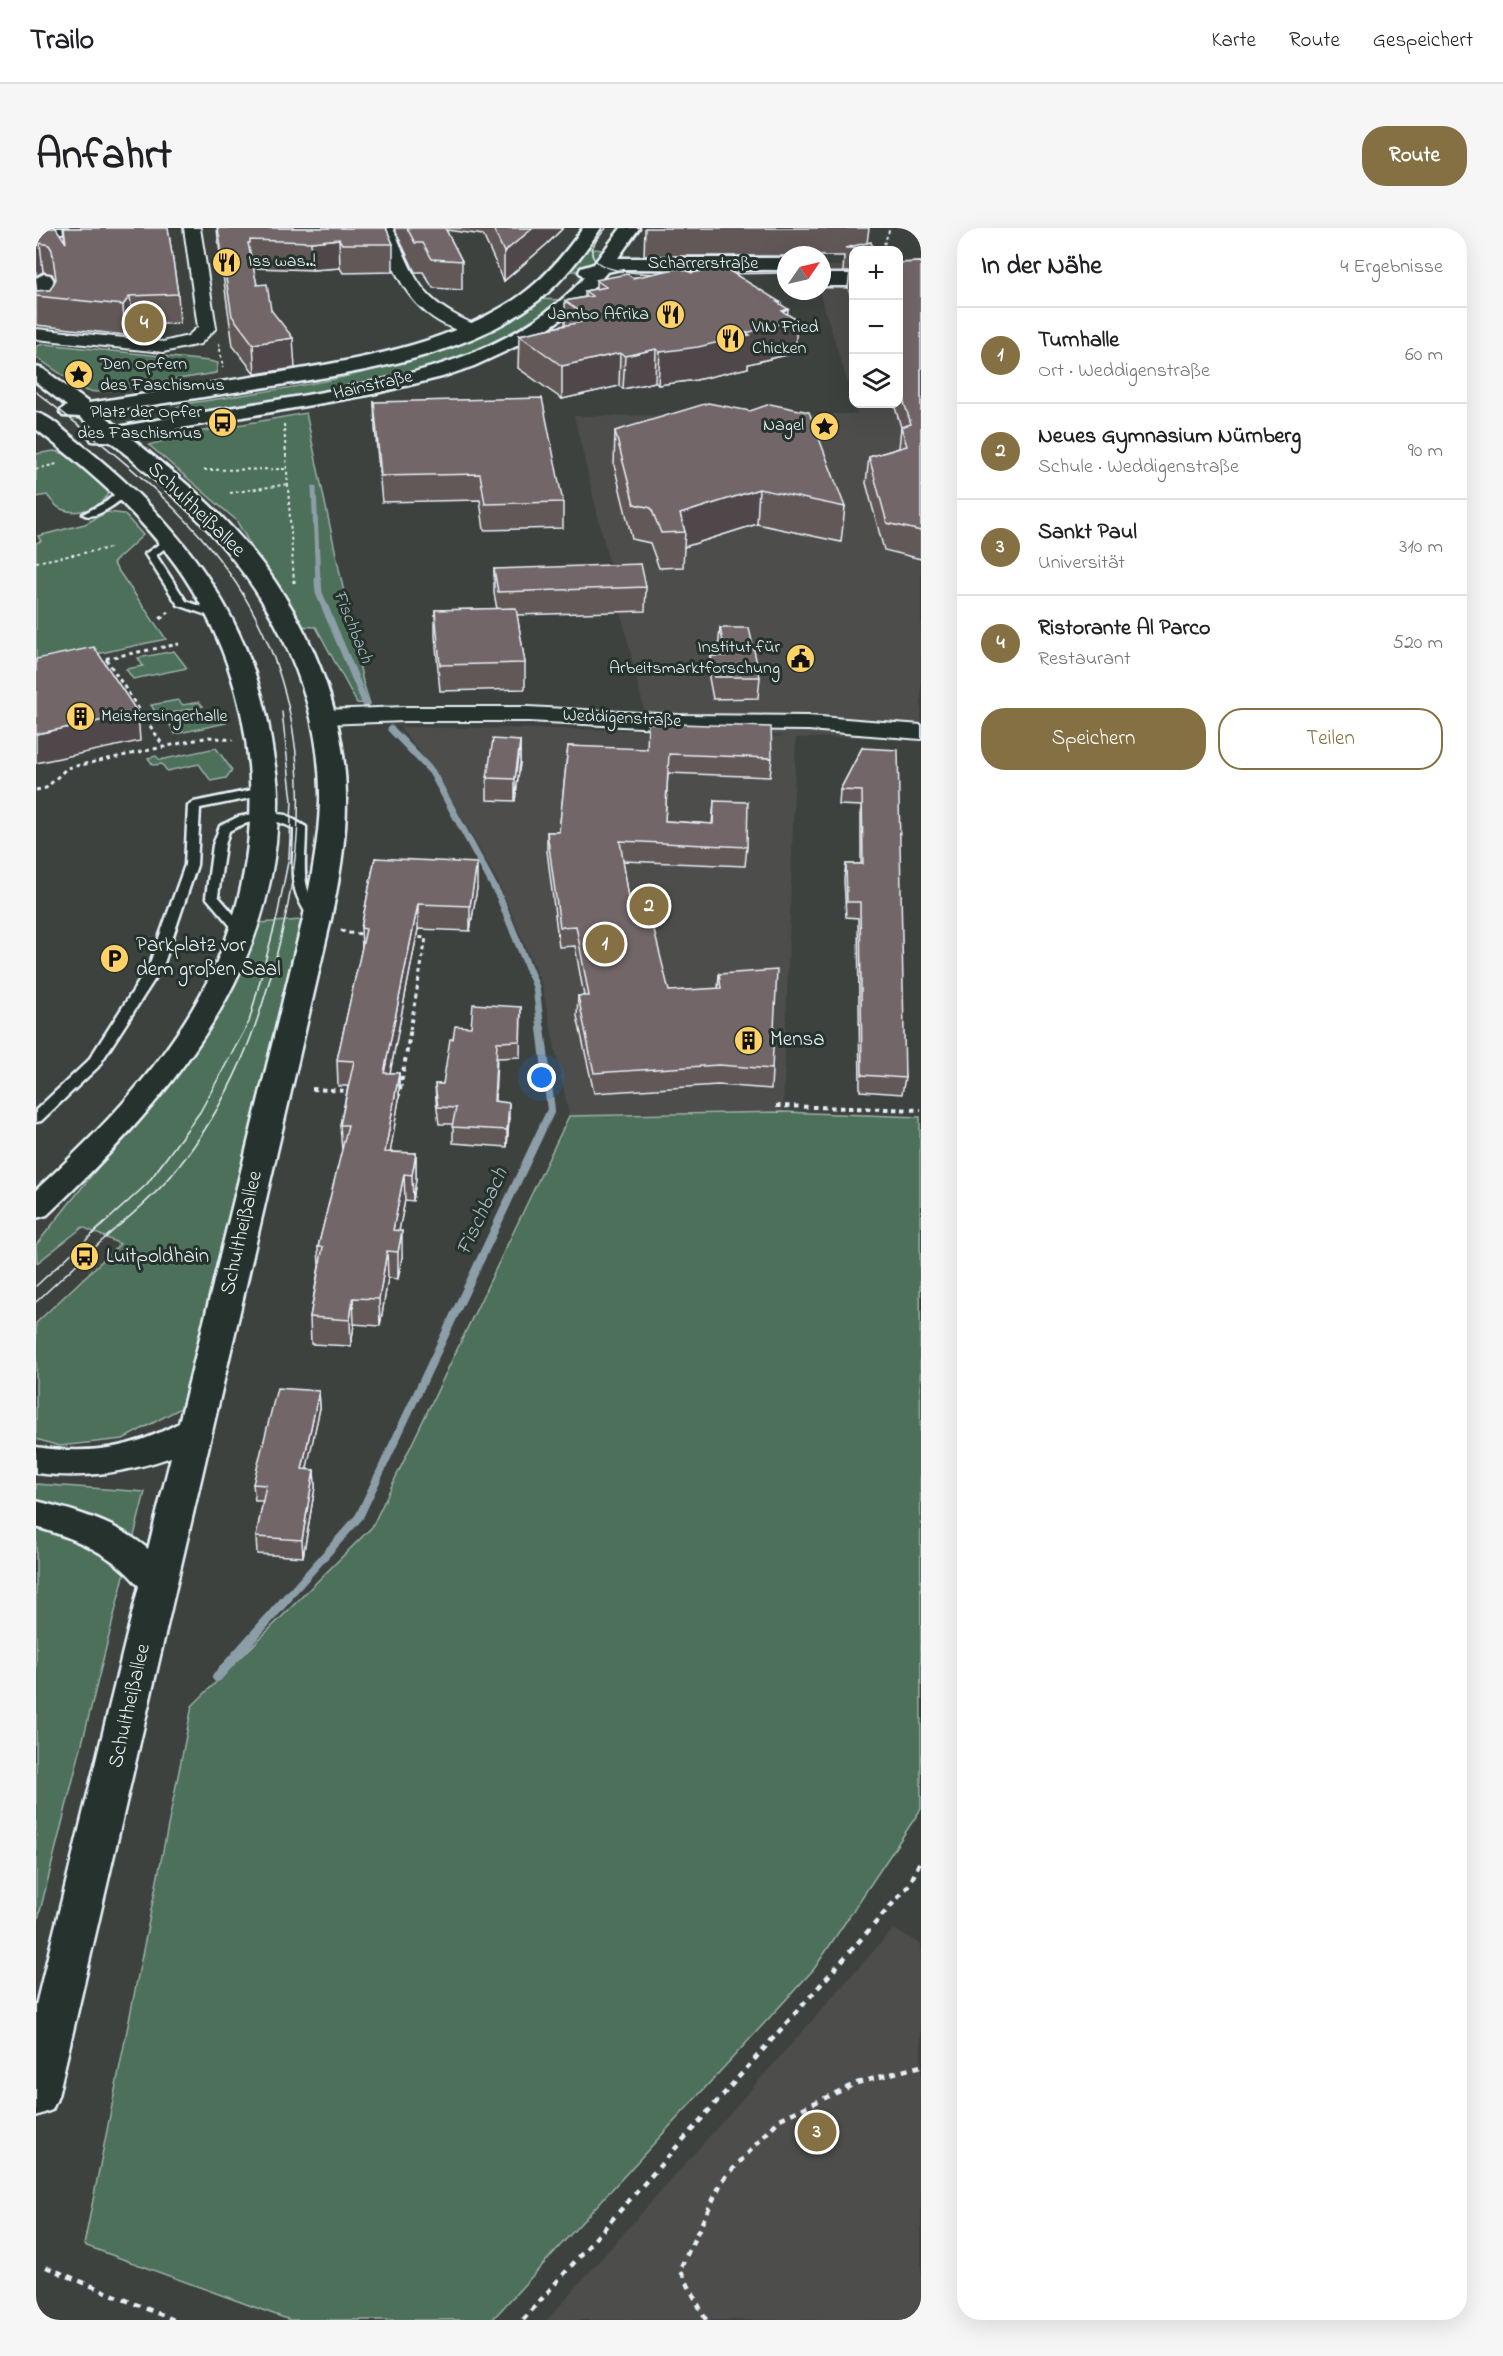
<!DOCTYPE html>
<html lang="de">
<head>
<meta charset="utf-8">
<style>
  body { margin:0; font-family:"Indie Flower",sans-serif; background:#f6f6f6; color:#202124 }
  .controls { position:absolute; right:18px; top:18px; display:grid; overflow:hidden; border-radius:12px; box-shadow:0 6px 24px #0002 }
  .controls button { width:54px; height:54px; display:grid; place-items:center; padding:0; border:0; border-bottom:2px solid #e0e0e0; background:#fff; color:#202124; font:30px sans-serif }
  .compass { position:absolute; left:741px; top:18px; width:54px; height:54px; border-radius:50%; background:#fff; box-shadow:0 6px 24px #0002; rotate:56deg }
  .you { position:absolute; left:506px; top:850px; width:21px; height:21px; margin:-15px; border:4px solid #fff; border-radius:50%; background:#1a73e8; box-shadow:0 0 0 9px #1a73e833 }
  .badge { display:grid; place-items:center; width:39px; height:39px; border-radius:50%; background:#847042; color:#fff; font-size:20px; font-weight:700 }
  .pin { position:absolute; translate:-50% -50%; border:3px solid #fff; box-shadow:0 2px 6px #0006 }
  .list { margin:0; padding:0; list-style:none }
  h2 { display:flex; justify-content:space-between; align-items:center; height:78px; margin:0; padding:0 24px; font-size:26px }
  h2 small { font-size:20px; font-weight:400; color:#757577 }
  .list li { display:grid; grid-template-columns:39px 1fr auto; gap:18px; align-items:center; box-sizing:border-box; height:96px; padding:0 24px; border-top:2px solid #e0e0e0 }
  .list b { display:block; font-size:22px; white-space:nowrap }
  .list p { margin:0; font-size:20px; white-space:nowrap; color:#757577 }
  .list em { font-size:20px; font-style:normal; color:#757577 }
  .actions { display:flex; gap:12px; padding:18px 24px }
  .actions a { flex:1; padding:14px 0; border:2px solid #847042; border-radius:24px; text-align:center; font-size:21px; color:#847042 }
  .actions .main { background:#847042; color:#fff }
  .icon { flex:none; width:33px; height:33px; fill:none; stroke:currentColor; stroke-width:2; stroke-linecap:round; stroke-linejoin:round }
  .map { position:relative; flex:none; width:885px; height:2092px; overflow:hidden; border-radius:24px }
  header { display:flex; align-items:center; gap:36px; box-sizing:border-box; height:84px; padding:0 30px; background:#fff; border-bottom:2px solid #e0e0e0 }
  header strong { font-size:28px }
  nav { display:flex; gap:33px; margin-inline-start:auto; font-size:21px }
  .intro { display:flex; align-items:center; justify-content:space-between; box-sizing:border-box; height:144px; padding:0 36px }
  h1 { margin:0; font-size:42px }
  .button { padding:15px 27px; border-radius:24px; background:#847042; color:#fff; font-size:21px; font-weight:700 }
  main { display:flex; gap:36px; padding:0 36px }
  aside { flex:1; background:#fff; border-radius:24px; box-shadow:0 6px 24px #0002 }
  .map>svg:first-child { display:block }
  .built { fill:#4d4d4b }
  .green { fill:#4e6f5a; stroke:#9bb0a9; stroke-width:1.5 }
  .lines { fill:none; stroke-linecap:round; stroke-linejoin:round }
  .stream-far3 { stroke:#8c9ea8; stroke-width:5 }
  .stream-far2 { stroke:#8c9ea8; stroke-width:7 }
  .stream-far1 { stroke:#8c9ea8; stroke-width:8 }
  .stream { stroke:#8c9ea8; stroke-width:10 }
  .lane-casing { stroke:#e8f1f8; stroke-width:5 }
  .street-casing { stroke:#e8f1f8; stroke-width:4 }
  .secondary-casing { stroke:#e8f1f8; stroke-width:5 }
  .path-far3 { stroke:#e8f1f8; stroke-width:2; stroke-dasharray:3 3; stroke-linecap:butt }
  .path-far2 { stroke:#e8f1f8; stroke-width:3; stroke-dasharray:4 4; stroke-linecap:butt }
  .path-far1 { stroke:#e8f1f8; stroke-width:4; stroke-dasharray:4.5 4.5; stroke-linecap:butt }
  .path { stroke:#e8f1f8; stroke-width:4.5; stroke-dasharray:6 6; stroke-linecap:butt }
  .lane { fill:#26332d; fill-rule:evenodd }
  .street { fill:#26332d; fill-rule:evenodd }
  .secondary { fill:#26332d; fill-rule:evenodd }
  .tram { stroke:#e8f1f8; stroke-width:1.5 }
  .wall { fill:#625859; stroke:#e8f1f8; stroke-width:1.5 }
  .shaded-wall { fill:#504749; stroke:#e8f1f8; stroke-width:1.5 }
  .building { fill:#726668; stroke:#e8f1f8; stroke-width:1.5 }
  .labels { text-anchor:middle; dominant-baseline:central; stroke-width:6; stroke-linejoin:round; paint-order:stroke }
  .far-poi-label { font-size:18px; fill:#e8f1f8; stroke:#26332d; text-anchor:start }
  .far-street-label { font-size:18px; fill:#e8f1f8; stroke:#26332d }
  .far-water-label { font-size:18px; font-style:italic; fill:#abbac3; stroke:#26332d }
  .street-label { font-size:21px; fill:#e8f1f8; stroke:#26332d }
  .poi-label { font-size:21px; fill:#e8f1f8; stroke:#26332d; text-anchor:start }
  .water-label { font-size:22px; font-style:italic; fill:#abbac3; stroke:#26332d }
</style>
</head>
<body>
<header>
<strong>Trailo</strong>
<nav><a>Karte</a><a>Route</a><a>Gespeichert</a></nav>
</header>
<div class="intro"><h1>Anfahrt</h1><a class="button">Route</a></div>
<main>
<div class="map">
<svg width="885" height="2092" viewBox="0 0 885 2092">
  <rect width="100%" height="100%" fill="#3d423f"/>
  <filter id="ink" filterUnits="userSpaceOnUse"><feTurbulence type="fractalNoise" baseFrequency=".0167" numOctaves="2"/><feDisplacementMap in="SourceGraphic" scale="12" xChannelSelector="R" yChannelSelector="G"/><feConvolveMatrix kernelMatrix="1 2 1 2 8 2 1 2 1" color-interpolation-filters="sRGB"/></filter>
  <g filter="url(#ink)">
    <path class="built" d="M817 37V172L783 63H786V38Z
      M885 37V508L760 510 747 884 533 888 506 757 462 654 402 548 364 499 597 502 752 509 609 486 538 188 821 186 819 176H862Z
      M857 1701 885 1716V2092H511Z"/>
    <path class="green" d="M548 20 568 22 554 40 528 45Z
      M501 71 526 72C435 153 274 167 157 188L146 187 140 184 141 179 149 176C222 164 296 156 367 133Z
      M9 116 173 133 182 135 180 145 61 164 50 163 0 129V118Z
      M270 185 327 454 334 476 321 475 280 399 261 398 200 292 113 217 151 206Z
      M18 223 34 227 72 259 73 265C64 280 43 288 25 281 20 279 15 272 11 267L0 269V226Z
      M71 284 88 286 107 307 77 335 130 411 0 439V315L5 313 2 308 49 296Z
      M138 423 151 440 97 451 90 441 107 438 102 430Z
      M142 472 147 477 163 474 167 478 122 488 115 477Z
      M184 487 190 495 139 506 134 497Z
      M180 520 196 542 190 550 175 553 163 536 131 543 126 536 117 537 112 530 120 528 124 532Z
      M265 692 145 1180 87 1211 23 1218 0 1211V1095L84 1016 47 999 1 1035 0 1017 170 804 223 695Z
      M747 884 884 889 885 1581 778 1741 456 2092H254L48 2017 156 1478 336 1299 533 888Z
      M0 1256 109 1264 0 1699Z"/>
    <g class="lines">
      <path class="stream-far3" d="M278 260 282 354"/>
      <path class="stream-far2" d="M282 352 283 365 330 476
        M355 501 396 544 463 668 500 759 505 802"/>
      <path class="stream-far1" d="M251 1370 323 1289 515 882 505 800"/>
      <path class="stream" d="M181 1449 252 1369"/>
      <defs>
        <path id="lane" d="M84 262 93 264C85 273 58 294 47 286L70 274Z
          M133 309 137 310V314L120 327 150 373 187 386V390H179L142 377 109 326Z
          M230 559 236 563 234 566 164 580 161 637 127 738 62 839 5 893 0 894V882L52 833 113 738 149 637 152 578 158 574Z
          M226 584 250 587 270 599C270 640 262 655 287 691L281 695 276 694C249 657 258 642 258 601 236 588 215 591 193 603L189 617 182 668 214 705 208 709 203 708 170 669 177 617 184 598 202 589Z"/>
        <path id="street" d="M0 0H32L30 4 0 10Z
          M148 0H164L180 100 164 116 127 124 0 111V101L127 114 152 108 162 99Z
          M341 0H357C380 54 385 74 442 98L445 102 442 106C433 108 425 104 416 100 371 81 358 42 341 0Z
          M8 46 14 47 17 51 21 79 15 90H3L0 86 3 79 0 50Z
          M369 479H492L642 487 772 488 885 497V511L772 502 642 501 492 493H369L287 496 279 494 276 489 279 484 287 482Z"/>
        <path id="secondary" d="M547 0H565C547 26 528 52 503 72 429 130 326 143 237 158 180 167 123 176 66 185L82 199C145 187 208 178 271 167 369 149 474 129 545 53L548 49 543 44 545 40 558 36 585 0H603L582 30H750V42L585 41 571 44 539 81 500 109 438 138 406 149 332 167 94 209C129 238 165 266 196 300 264 372 311 474 310 574 310 614 303 652 295 691L22 1868 16 1882 0 1888V1777L103 1358C77 1326 39 1310 0 1299V1273C40 1283 80 1294 112 1321L135 1229C89 1245 48 1251 0 1245V1219C52 1227 97 1221 143 1195L267 691C275 652 283 613 284 574 286 457 227 350 143 273 126 258 109 243 92 228 86 224 80 216 74 214 70 212 62 214 56 213L53 208 61 202 44 189 27 188 24 184 27 180 31 178 0 154V139L7 141 53 175C111 166 169 156 228 147 314 133 403 120 478 72 506 54 528 27 547 0Z
          M786 46H818V58H786Z
          M0 185C14 188 25 200 36 209 73 238 108 269 138 305 190 365 226 440 236 519 238 534 242 551 242 567 245 744 132 872 11 987L0 990V962C63 904 125 841 166 764 239 630 229 462 140 337 102 284 51 241 0 201Z"/>
      </defs>
      <use href="#lane" class="lane-casing"/>
      <use href="#street" class="street-casing"/>
      <use href="#secondary" class="secondary-casing"/>
      <path class="path-far3" d="M846 22 854 0
        M183 115 187 140
        M248 196 258 354
        M0 241 21 236
        M168 242 252 241
        M194 265 253 256
        M0 334 74 320"/>
      <path class="path-far2" d="M258 352V355
        M124 391 133 384
        M70 431 128 519
        M62 432 143 416
        M0 562 10 560 31 540 173 509 197 512
        M305 702 311 705 330 706
        M374 802 390 710 376 709"/>
      <path class="path-far1" d="M276 861 314 863
        M360 867H363L375 800
        M740 878 885 882"/>
      <path class="path" d="M10 2039 138 2092
        M487 2092 874 1656 885 1631
        M670 2092 644 2041 686 1953 744 1891 821 1855 885 1838"/>
      <use href="#lane" class="lane"/>
      <use href="#street" class="street"/>
      <use href="#secondary" class="secondary"/>
      <path class="tram" d="M570 0C565 7 555 16 556 25 558 46 614 46 630 46
        M786 45H818
        M681 46 750 45
        M0 164C58 209 117 254 165 309 268 427 280 567 244 713 223 799 196 871 140 942 124 962 105 979 85 996 56 1021 28 1048 0 1074
        M0 1058 111 956 164 884 213 794 241 689 253 629 256 573 246 484"/>
    </g>
    <path class="wall" d="M0 0 29 13 27 0H132L142 66 144 95 97 98 89 107 0 97V63L14 62 19 52 16 46 7 44Z
      M181 0H350L357 16V44L307 45 304 40 276 42 217 40 221 57 235 82 259 140 219 146 197 118 182 11Z
      M358 0H527L511 16 468 53 447 7 410 2 426 33V62L397 60 387 44H379Z
      M609 0H833L831 15 838 22H818V77L812 60 814 44H807L808 28H786V27H750V28H608Z
      M885 34V331L848 322 830 255 833 229 863 220 865 199 858 176H862V35Z
      M656 45 744 76 752 86 759 125 712 136V140L660 152 622 157 619 154 587 161 583 158 526 171 482 140 483 107 529 97V73L549 69V63L560 61V52Z
      M338 174 527 274V300L448 302 444 272 346 274 339 200Z
      M579 203 809 279 805 314 721 296 648 319 647 339 623 340 614 315 596 311 578 237Z
      M458 341 610 359 609 383 481 387 489 435V461L404 463 399 408V382L461 381 458 365Z
      M684 400 724 449 722 470 677 471 673 450 675 428H684L682 422Z
      M484 513V535L479 573 451 572V550Z
      M532 518 736 530 734 549 632 545 629 593 676 596 678 573 711 619 709 638 587 633 597 695 633 763 682 761 683 746 736 841 735 861 682 857 558 865 541 788 542 768H548L539 718 523 719 511 623V604H523Z
      M826 520 869 850 866 866 824 863 822 690 810 689 808 651 810 636H825V578L803 577 804 562Z
      M339 630 441 660 434 703 382 701 354 845H363V871L354 924 380 925V951L377 973 369 972 363 1002 366 1029 362 1051 352 1050 344 1098 318 1096 315 1118 275 1116 274 1089 283 1038 282 1019 306 923 304 897 312 858H302L301 832 326 720 325 700Z
      M485 779 484 829 461 830 459 873 473 891 471 919 417 915V896H403L400 872 399 856H407L417 811 435 799Z
      M283 1163 284 1180 270 1241 278 1242 279 1259 267 1329 221 1326 220 1309 227 1273H219L217 1256Z"/>
    <path class="shaded-wall" d="M497 0H527L511 16 468 53V24Z
      M303 11 304 40 276 42 275 14Z
      M4 15 7 44 0 48V18Z
      M94 68 97 98 89 107 87 77Z
      M741 74H744L742 97 746 83 752 81 751 95 761 92 759 125 712 136V140L660 152 622 157 624 124 710 105Z
      M257 110 259 140 219 146 217 116Z
      M620 121 619 154 587 161 589 128Z
      M584 125 583 158 526 171V138Z
      M723 261 721 296 648 319 649 304 644 286Z
      M102 485 104 513 0 535V506Z
      M484 513V535L479 573V551Z
      M441 635V660L434 703V678Z
      M382 676V701L349 871 348 845Z
      M363 845V871L350 950 349 924Z
      M473 875V891L471 919V902Z
      M380 925V951L377 973 376 947Z
      M368 946 369 972 359 1024 357 1002Z
      M366 1003V1029L362 1051V1024Z
      M351 1023 352 1050 344 1098 343 1071Z
      M317 1070 318 1096 315 1118 314 1092Z
      M283 1163 284 1180 267 1258 266 1241Z
      M278 1242 279 1259 267 1329 266 1312Z"/>
    <path class="building" d="M0 0H20L30 15 28 0H132L142 66 94 68 87 77 0 68V63L14 62 20 51 16 22 13 17 4 15 0 18Z
      M182 0H350L357 16H306L303 11 275 14 214 12V15H212L221 57 231 56 235 82 257 110 217 116 196 88Z
      M371 0H409L426 33 396 31 387 15H379Z
      M457 0H497L468 24Z
      M835 14 838 22H822L820 20H809Z
      M885 34V303L851 295 833 229 871 218 865 199 875 196 862 156V35Z
      M814 36H818V46Z
      M687 39 744 74H741L752 81 746 83 761 92 710 105 714 107 662 119 624 124 620 121 589 128 584 125 526 138 483 107 545 94 535 86 545 84 529 73 556 68 549 63 570 59 560 52 591 46 597 50 644 40 656 45Z
      M506 170 527 274 449 276 444 246 345 248 338 174Z
      M672 175 714 183 734 176 773 184 809 279 723 261 644 286 649 304 625 305 615 280 598 276 579 203Z
      M605 336 610 359 462 364 458 341Z
      M480 380 489 435 404 437 399 382Z
      M684 400H713L724 449H679L675 428H690Z
      M58 419 102 485 0 506V431Z
      M612 495 735 499 736 530 633 526 629 593 677 596 678 573 712 574 711 619 584 613 597 695 616 694 633 763 685 760 683 746 741 742 736 841 683 837 558 845 542 768H553L540 698 524 699 511 604H523L532 518 611 521Z
      M457 511 484 513 479 551 451 550Z
      M826 520 862 522 869 850 826 847 824 674H811L810 636H827L826 563 804 562Z
      M339 630 441 635 434 678 382 676 348 845H363L349 924 380 925 376 947 368 946 357 1002 366 1003 362 1024 351 1023 343 1071 317 1070 314 1092 274 1089 287 1019H282L312 897H304L318 833 301 832 330 701 325 700Z
      M437 776 485 779 484 813 461 814 458 873 473 875 471 902 416 899 420 880 402 879 399 856H407L414 811H417L419 798 435 799Z
      M241 1160 283 1163 266 1241 278 1242 266 1312 220 1309 230 1257 217 1256Z"/>
  </g>
  <defs>
    <symbol id="restaurant-disc" viewBox="-11 -11 22 22"><circle r="9.5" fill="#ffd166" stroke="#26332d"/><path d="M-5-6h1v4h1v-4h1v4h1v-4h1v5L-1.5 .5V6h-2V.5L-5-1ZM5-6V6H3V1.5H1.5Q1.5-4 5-6Z" fill="#111"/></symbol>
    <symbol id="sight-disc" viewBox="-11 -11 22 22"><circle r="9.5" fill="#ffd166" stroke="#26332d"/><path d="M0-6L1.8-2.2L6-1.7L2.9 1.2L3.7 5.4L0 3.3L-3.7 5.4L-2.9 1.2L-6-1.7L-1.8-2.2Z" fill="#111"/></symbol>
    <symbol id="bus-disc" viewBox="-11 -11 22 22"><circle r="9.5" fill="#ffd166" stroke="#26332d"/><path d="M-5-6H5V4H4V6H2V4H-2V6H-4V4H-5ZM-3.5-4V0h7V-4ZM-3.5 1.2v1.5H-2V1.2ZM2 1.2v1.5H3.5V1.2Z" fill="#111"/></symbol>
    <symbol id="civic-disc" viewBox="-11 -11 22 22"><circle r="9.5" fill="#ffd166" stroke="#26332d"/><path d="M-.6-6.5H3V-4.5H.6V-3L4-1V1h2V6H-6V1h2V-1L-.6-3ZM-1.2 2.5V6h2.4V2.5Z" fill="#111"/></symbol>
    <symbol id="building-disc" viewBox="-11 -11 22 22"><circle r="9.5" fill="#ffd166" stroke="#26332d"/><path d="M-4-6H4V6H1V3H-1V6H-4ZM-2.5-4.3h1.7v1.8h-1.7ZM.8-4.3h1.7v1.8H.8ZM-2.5-1h1.7V.8h-1.7ZM.8-1h1.7V.8H.8Z" fill="#111"/></symbol>
    <symbol id="parking-disc" viewBox="-11 -11 22 22"><circle r="9.5" fill="#ffd166" stroke="#26332d"/><path d="M-3.5-5.5H1a3.5 3.5 0 0 1 0 7H-1V5.5H-3.5ZM-1-3.4V-.6H.8a1.4 1.4 0 0 0 0-2.8Z" fill="#111"/></symbol>
  </defs>
  <g fill-rule="evenodd">
    <use href="#restaurant-disc" x="174" y="18" width="33" height="33"/>
    <use href="#restaurant-disc" x="618" y="70" width="33" height="33"/>
    <use href="#restaurant-disc" x="678" y="94" width="33" height="33"/>
    <use href="#sight-disc" x="26" y="130" width="33" height="33"/>
    <use href="#bus-disc" x="170" y="178" width="33" height="33"/>
    <use href="#sight-disc" x="772" y="182" width="33" height="33"/>
    <use href="#civic-disc" x="748" y="414" width="33" height="33"/>
    <use href="#building-disc" x="28" y="472" width="33" height="33"/>
    <use href="#parking-disc" x="62" y="714" width="33" height="33"/>
    <use href="#building-disc" x="696" y="796" width="33" height="33"/>
    <use href="#bus-disc" x="32" y="1012" width="33" height="33"/>
  </g>
  <g class="labels">
    <g class="far-poi-label">
      <text x="212" y="34">Iss was..!</text>
      <text x="613" y="87" text-anchor="end">Jambo Afrika</text>
      <text x="716" y="100">VIN Fried<tspan x="716" dy="21">Chicken</tspan></text>
      <text x="64" y="137">Den Opfern<tspan x="64" dy="21">des Faschismus</tspan></text>
      <text x="166" y="185" text-anchor="end">Platz der Opfer<tspan x="166" dy="21">des Faschismus</tspan></text>
      <text x="768" y="198" text-anchor="end">Nagel</text>
      <text x="744" y="420" text-anchor="end">Institut für<tspan x="744" dy="21">Arbeitsmarktforschung</tspan></text>
      <text x="65" y="489">Meistersingerhalle</text>
    </g>
    <g class="far-street-label">
      <text x="667" y="36">Scharrerstraße</text>
      <text transform="translate(337 158) rotate(-13)">Hainstraße</text>
      <text transform="translate(586 491) rotate(3)">Weddigenstraße</text>
    </g>
    <g class="far-water-label">
      <text transform="translate(316 399) rotate(68)">Fischbach</text>
    </g>
    <g class="street-label">
      <text transform="translate(160 282) rotate(44)">Schultheißallee</text>
      <text transform="translate(206 1005) rotate(-77)">Schultheißallee</text>
      <text transform="translate(94 1478) rotate(-77)">Schultheißallee</text>
    </g>
    <g class="poi-label">
      <text x="100" y="718">Parkplatz vor<tspan x="100" dy="24">dem großen Saal</tspan></text>
      <text x="734" y="812">Mensa</text>
      <text x="70" y="1029">Luitpoldhain</text>
    </g>
    <g class="water-label">
      <text transform="translate(447 984) rotate(-65)">Fischbach</text>
    </g>
  </g>
</svg>
<div class="controls">
<button>+</button>
<button>−</button>
<button><svg class="icon" aria-label="layers" viewBox="0 0 24 24"><path d="M12 4l9 5-9 5-9-5zM3 14l9 5 9-5"/></svg></button>
</div>
<svg class="compass" viewBox="-18 -18 36 36"><path d="M0-13l5 13h-10z" fill="#e53935"/><path d="M0 13l5-13h-10z" fill="#757577"/></svg>
<div class="you"></div>
<div class="pin badge" style="left:569px;top:716px">1</div>
<div class="pin badge" style="left:613px;top:678px">2</div>
<div class="pin badge" style="left:781px;top:1904px">3</div>
<div class="pin badge" style="left:108px;top:95px">4</div>
</div>
<aside>
<h2>In der Nähe<small>4 Ergebnisse</small></h2>
<ul class="list">
<li><span class="badge">1</span><div><b>Turnhalle</b><p>Ort · Weddigenstraße</p></div><em>60 m</em></li>
<li><span class="badge">2</span><div><b>Neues Gymnasium Nürnberg</b><p>Schule · Weddigenstraße</p></div><em>90 m</em></li>
<li><span class="badge">3</span><div><b>Sankt Paul</b><p>Universität</p></div><em>310 m</em></li>
<li><span class="badge">4</span><div><b>Ristorante Al Parco</b><p>Restaurant</p></div><em>520 m</em></li>
</ul>
<div class="actions"><a class="main">Speichern</a><a>Teilen</a></div>
</aside>
</main>
</body>
</html>
